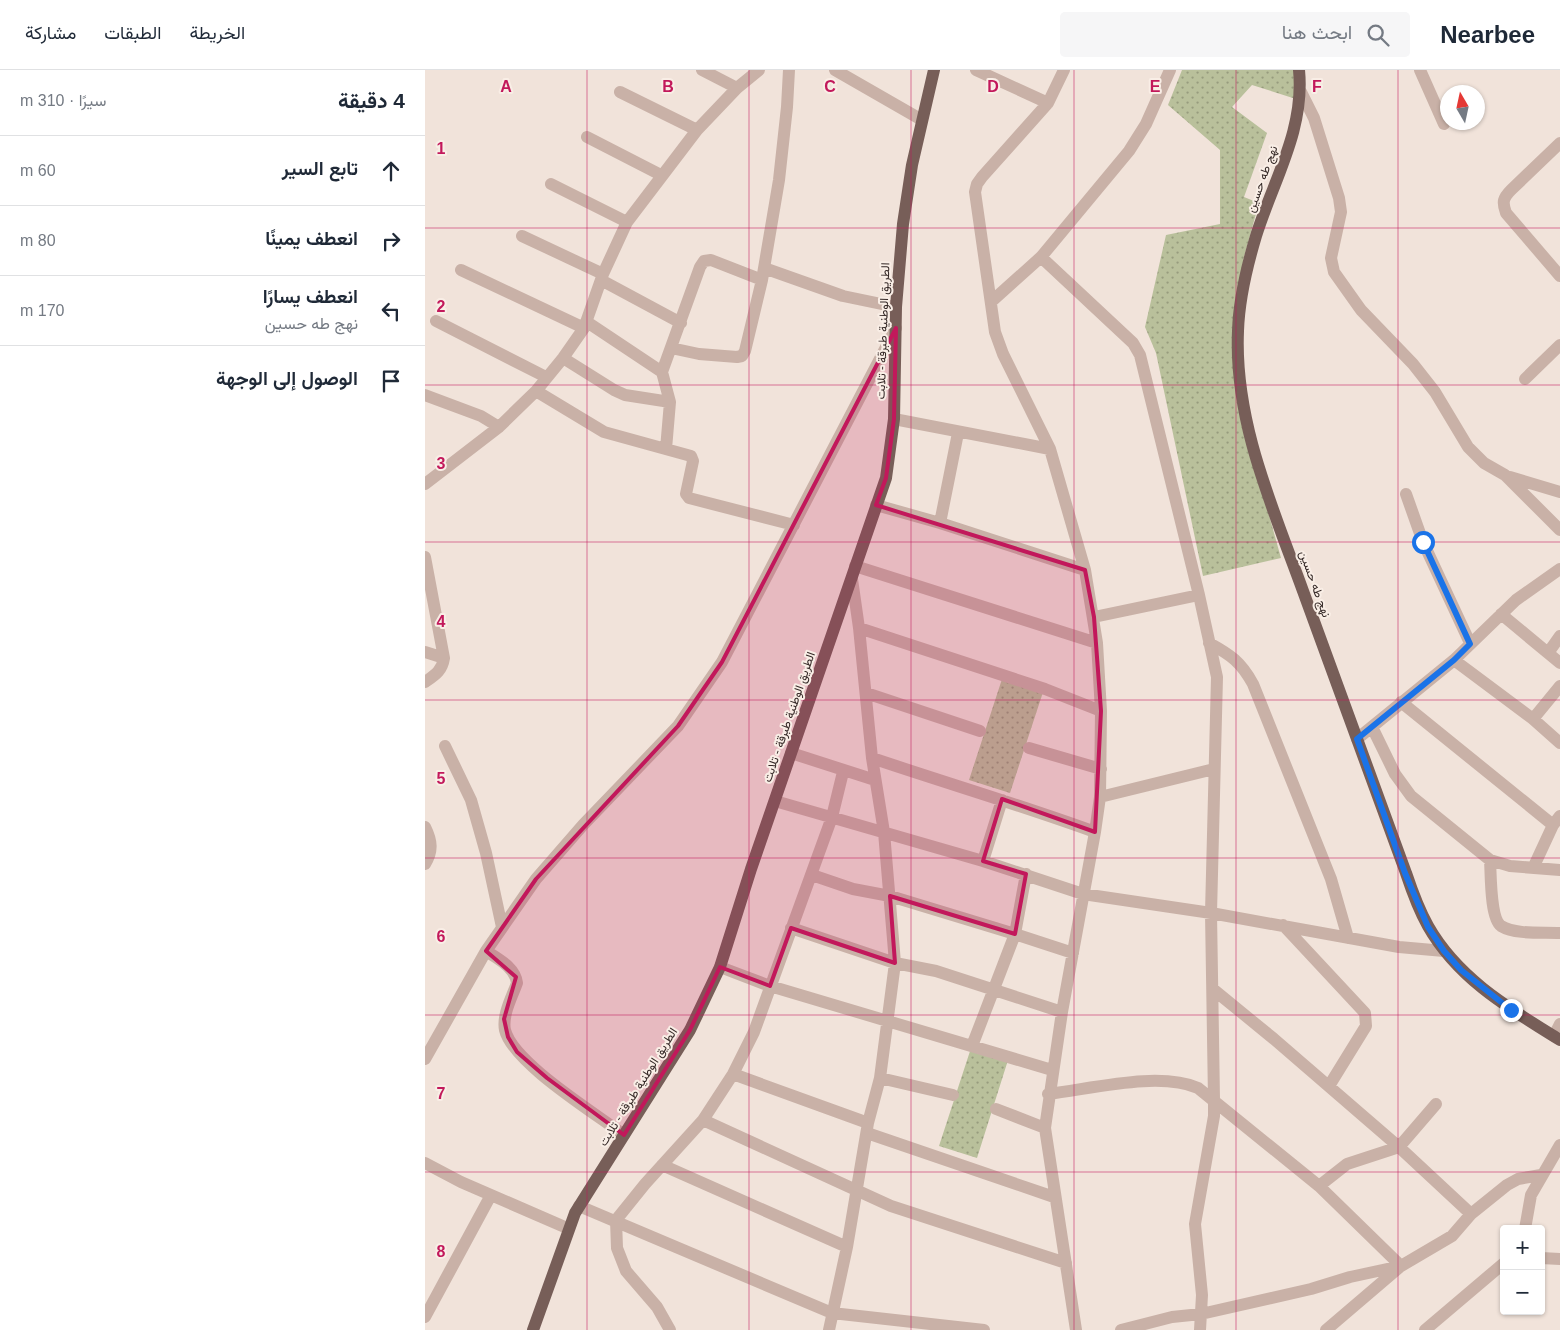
<!DOCTYPE html>
<html lang="ar">
<head>
<meta charset="utf-8">
<style>
  body { margin:0; font-family:Arial,Vazirmatn,sans-serif; background:#f6f6f7; color:#1f2937; direction:rtl }
  .controls { position:absolute; right:15px; bottom:15px; display:grid; overflow:hidden; border-radius:5px; box-shadow:0 1px 4px #0004 }
  .controls button { width:45px; height:45px; display:grid; place-items:center; padding:0; border:0; border-bottom:1px solid #e0e1e3; background:#fff; color:#1f2937; font:25px sans-serif }
  .compass { position:absolute; left:1015px; top:15px; width:45px; height:45px; border-radius:50%; background:#fff; box-shadow:0 1px 4px #0004; rotate:351deg }
  .stop { position:absolute; width:15px; height:15px; margin:-11px; border:4px solid #1a73e8; border-radius:50%; background:#fff }
  .stop.end { background:#1a73e8; border-color:#fff; box-shadow:0 1px 5px #0008 }
  .list { margin:0; padding:0; list-style:none }
  h2 { display:flex; justify-content:space-between; align-items:center; height:65px; margin:0; padding:0 20px; font-size:21px }
  h2 small { font-size:16px; font-weight:400; color:#747a83 }
  .list li { display:grid; grid-template-columns:32px 1fr auto; gap:15px; align-items:center; box-sizing:border-box; height:70px; padding:0 20px; border-top:1px solid #e0e1e3 }
  .list b { display:block; font-size:19px; white-space:nowrap }
  .list p { margin:0; font-size:16px; white-space:nowrap; color:#747a83 }
  .list em { font-size:16px; font-style:normal; color:#747a83 }
  .icon { flex:none; width:28px; height:28px; fill:none; stroke:currentColor; stroke-width:2; stroke-linecap:round; stroke-linejoin:round }
  .map { position:relative; flex:none; width:1135px; height:1260px; overflow:hidden; direction:ltr }
  header { display:flex; align-items:center; gap:30px; box-sizing:border-box; height:70px; padding:0 25px; background:#fff; border-bottom:1px solid #e0e1e3 }
  header strong { font-size:24px }
  nav { display:flex; gap:28px; margin-inline-start:auto; font-size:18px }
  .search { width:350px; height:45px; background:#f6f6f7; display:flex; align-items:center; gap:12px; box-sizing:border-box; padding:0 18px; border-radius:5px; color:#747a83; font-size:19px }
  main { display:flex }
  aside { flex:1; background:#fff }
  .map>svg:first-child { display:block }
  .green { fill:url(#green-dots) }
  .lines { fill:none; stroke-linecap:round; stroke-linejoin:round }
  .minor { stroke:#c9b1a7; stroke-width:12 }
  .major { stroke:#775e58; stroke-width:12 }
  .route { stroke:#1a73e8; stroke-width:6 }
  .marked { fill:#c2185b; fill-opacity:0.2; stroke:#c2185b; stroke-width:4; stroke-linejoin:round }
  .grid { fill:none; stroke:#c2185b; stroke-width:1; stroke-opacity:0.55 }
  .labels { text-anchor:middle; dominant-baseline:central; stroke-width:4; stroke-linejoin:round; paint-order:stroke }
  .street-label { font-size:12px; fill:#352927; stroke:#f9eee6 }
  .grid-label { font-size:16px; text-anchor:middle; font-weight:bold; fill:#c2185b; stroke:#f9eee6; stroke-width:4; stroke-linejoin:round; paint-order:stroke }
</style>
</head>
<body>
<header>
<strong>Nearbee</strong>
<div class="search"><svg class="icon" aria-label="search" viewBox="0 0 24 24"><circle cx="10" cy="10" r="6"/><path d="M15 15l6 6"/></svg>ابحث هنا</div>
<nav><a>الخريطة</a><a>الطبقات</a><a>مشاركة</a></nav>
</header>
<main>
<div class="map">
<svg width="1135" height="1260" viewBox="0 0 1135 1260">
  <defs>
    <pattern id="green-dots" width="8" height="8" patternUnits="userSpaceOnUse" patternTransform="scale(1.25)"><rect width="8" height="8" fill="#b9c09b"/><path d="M2 2h.1M6 6h.1" fill="none" stroke="#979c7e" stroke-width="1.8" stroke-linecap="round"/></pattern>
  </defs>
  <rect width="100%" height="100%" fill="#f1e3da"/>
  <path class="green" d="M757 0H872L871 29 827 15 807 37 842 63 819 127 834 133 819 187 813 221 822 367 856 488 778 506 731 283 720 257 741 165 795 154V80L743 35Z
    M578 606 619 619 585 723 544 710Z
    M547 975 584 987 552 1088 514 1076Z"/>
  <g class="lines">
    <path class="minor" d="M277 0 312 18
      M410 0 497 50
      M551 0 623 33
      M639 0 623 33 557 107 552 114 550 122 570 262 578 284 625 379 660 500 672 573 676 641 675 727 670 762 637 942 620 1058 651 1260
      M995 0 1019 54
      M195 22 272 60
      M876 22 889 48 914 128 916 142 906 188 909 202 936 240 988 294 1010 322 1043 377 1059 393 1080 405 1135 460
      M162 67 236 105
      M1135 73 1086 120C1078 128 1077 132 1081 143L1135 206
      M126 114 202 152
      M97 166 178 204
      M616 187 708 273 715 285 774 525 792 607 786 843 789 1029V1046L770 1154 777 1225 775 1260
      M339 198 418 226 471 237
      M36 200 159 258
      M176 210 256 253
      M567 231 616 187 704 81 721 54 745 0
      M11 251 121 307
      M162 252 237 302
      M246 278 274 284 312 287 317 286 320 281 337 210 354 110 362 37 364 0
      M138 288 189 320 200 325 245 332
      M1100 309 1135 275
      M111 321 179 362 266 386 268 391 261 424 264 428 369 455
      M0 325 56 346 74 357
      M469 349 625 379
      M241 379 245 332 237 302 275 197 279 191 286 190 337 210
      M1085 407 1135 422
      M0 414 74 357 111 321 138 288 159 258 178 204 202 152 272 60 312 18 334 0
      M981 424 998 472 1045 573
      M451 435 515 453 660 500
      M515 453 533 363
      M0 487 19 588C17 601 10 605 0 612
      M430 496 672 573
      M1076 544 1135 593
      M669 547 774 525
      M434 558 620 619 676 641
      M784 573C806 585 816 592 828 614L906 809 923 868
      M0 582 19 588
      M1123 583 1135 566
      M1029 590 1108 649 1135 673
      M441 623 555 661
      M976 632 1128 755
      M1108 649 1135 616
      M947 657 970 704 986 726 1065 790 1085 796 1135 800
      M932 669 1029 590 1091 530 1135 499
      M20 676 46 730 61 783 77 857
      M604 678 676 699
      M366 683 450 710
      M447 688C521 713 596 735 670 762
      M675 727 789 699
      M350 731 558 791 658 824 786 843 974 877 1019 881
      M0 757C7 771 8 781 0 794
      M1065 790C1066 804 1065 848 1076 856 1091 865 1118 862 1135 863
      M558 791 577 730
      M1109 796 1128 755 1135 746
      M387 805 428 819 465 826 590 864 648 883
      M858 855 940 943 941 956 904 1016
      M366 858 470 893 511 901 637 942
      M61 881C73 889 90 897 92 913 87 927 77 945 80 960 88 993 170 1043 199 1065
      M295 897 345 916 627 1000
      M789 920 849 969 974 1077 1046 1144
      M1129 966 1135 954
      M547 976 590 864 601 804
      M0 989 61 881 111 809 158 755 253 656 297 592 471 258
      M308 1004 443 1053
      M455 1008 528 1025
      M623 1024C666 1019 734 1001 773 1018L894 1116 976 1196
      M571 1039 620 1058
      M278 1050 466 1136 641 1193
      M442 1063 629 1127
      M0 1093 36 1112 142 1158
      M237 1095 422 1177
      M894 1116 922 1094 974 1077 1011 1034
      M154 1136 407 1243 559 1260
      M1100 1159 1106 1125 1135 1075
      M1116 1188 1135 1189
      M0 1247 66 1125
      M245 1260 232 1237 201 1201 192 1178 191 1150 220 1114 278 1050 308 1004 329 962 407 747 418 702
      M404 1260 422 1177 443 1053 455 1008 470 893 459 762 447 688 434 558 427 509
      M696 1260 747 1247 776 1244 886 1219 925 1207 976 1196
      M901 1260 976 1196 1027 1166 1046 1144 1082 1115 1093 1109 1116 1105
      M1000 1260 1079 1193"/>
    <path class="major" d="M874 0C880 60 848 111 831 166 822 196 814 229 813 261 809 352 848 438 878 521 912 615 946 709 981 803 987 821 994 840 1003 856 1033 909 1085 939 1135 970
      M108 1260 150 1143 265 960 295 897 326 799 461 408 469 349 471 237 478 154 487 95 509 0"/>
  </g>
  <g class="lines">
    <path class="route" d="M998 472 1045 574 1029 590 932 669 980 803 1003 857 1019 881 1036 900 1086 940"/>
  </g>
  <path class="marked" d="M471 258 469 349 461 408 451 435 660 500 669 547 676 641 670 762 577 729 558 791 601 804 590 864 465 826 470 893 366 858 345 916 295 897 265 960 199 1065 122 1008 92 982 83 967 79 949 91 907 61 881 111 809 253 656 297 592Z"/>
  <path class="grid" d="M162 0V1260M324 0V1260M486 0V1260M649 0V1260M811 0V1260M973 0V1260M0 158H1135M0 315H1135M0 472H1135M0 630H1135M0 788H1135M0 945H1135M0 1102H1135"/>
  <g class="labels">
    <g class="street-label">
      <text transform="translate(837 109) rotate(-70)">نهج طه حسين</text>
      <text transform="translate(458 261) rotate(-88)">الطريق الوطنية طبرقة - تلابت</text>
      <text transform="translate(890 514) rotate(70)">نهج طه حسين</text>
      <text transform="translate(364 647) rotate(-71)">الطريق الوطنية طبرقة - تلابت</text>
      <text transform="translate(213 1017) rotate(-58)">الطريق الوطنية طبرقة - تلابت</text>
    </g>
  </g>
  <g class="grid-label">
    <text x="81" y="22">A</text>
    <text x="243" y="22">B</text>
    <text x="405" y="22">C</text>
    <text x="568" y="22">D</text>
    <text x="730" y="22">E</text>
    <text x="892" y="22">F</text>
    <text x="16" y="84">1</text>
    <text x="16" y="242">2</text>
    <text x="16" y="399">3</text>
    <text x="16" y="557">4</text>
    <text x="16" y="714">5</text>
    <text x="16" y="872">6</text>
    <text x="16" y="1029">7</text>
    <text x="16" y="1187">8</text>
  </g>
</svg>
<div class="controls">
<button>+</button>
<button>−</button>
</div>
<svg class="compass" viewBox="-18 -18 36 36"><path d="M0-13l5 13h-10z" fill="#e53935"/><path d="M0 13l5-13h-10z" fill="#747a83"/></svg>
<div class="stop" style="left:998px;top:472px"></div>
<div class="stop end" style="left:1086px;top:940px"></div>
</div>
<aside>
<h2>4 دقيقة<small>سيرًا · 310 m</small></h2>
<ul class="list">
<li><svg class="icon" aria-label="ahead" viewBox="0 0 24 24"><path d="M12 20V5M6 11l6-6 6 6"/></svg><div><b>تابع السير</b></div><em>60 m</em></li>
<li><svg class="icon" aria-label="right" viewBox="0 0 24 24"><path d="M7 20v-9h11M14 6l5 5-5 5"/></svg><div><b>انعطف يمينًا</b></div><em>80 m</em></li>
<li><svg class="icon" aria-label="left" viewBox="0 0 24 24"><path d="M17 20v-9H6M10 6l-5 5 5 5"/></svg><div><b>انعطف يسارًا</b><p>نهج طه حسين</p></div><em>170 m</em></li>
<li><svg class="icon" aria-label="arrive" viewBox="0 0 24 24"><path d="M6 21V4h12l-3 4 3 4H6"/></svg><div><b>الوصول إلى الوجهة</b></div></li>
</ul>
</aside>
</main>
</body>
</html>
